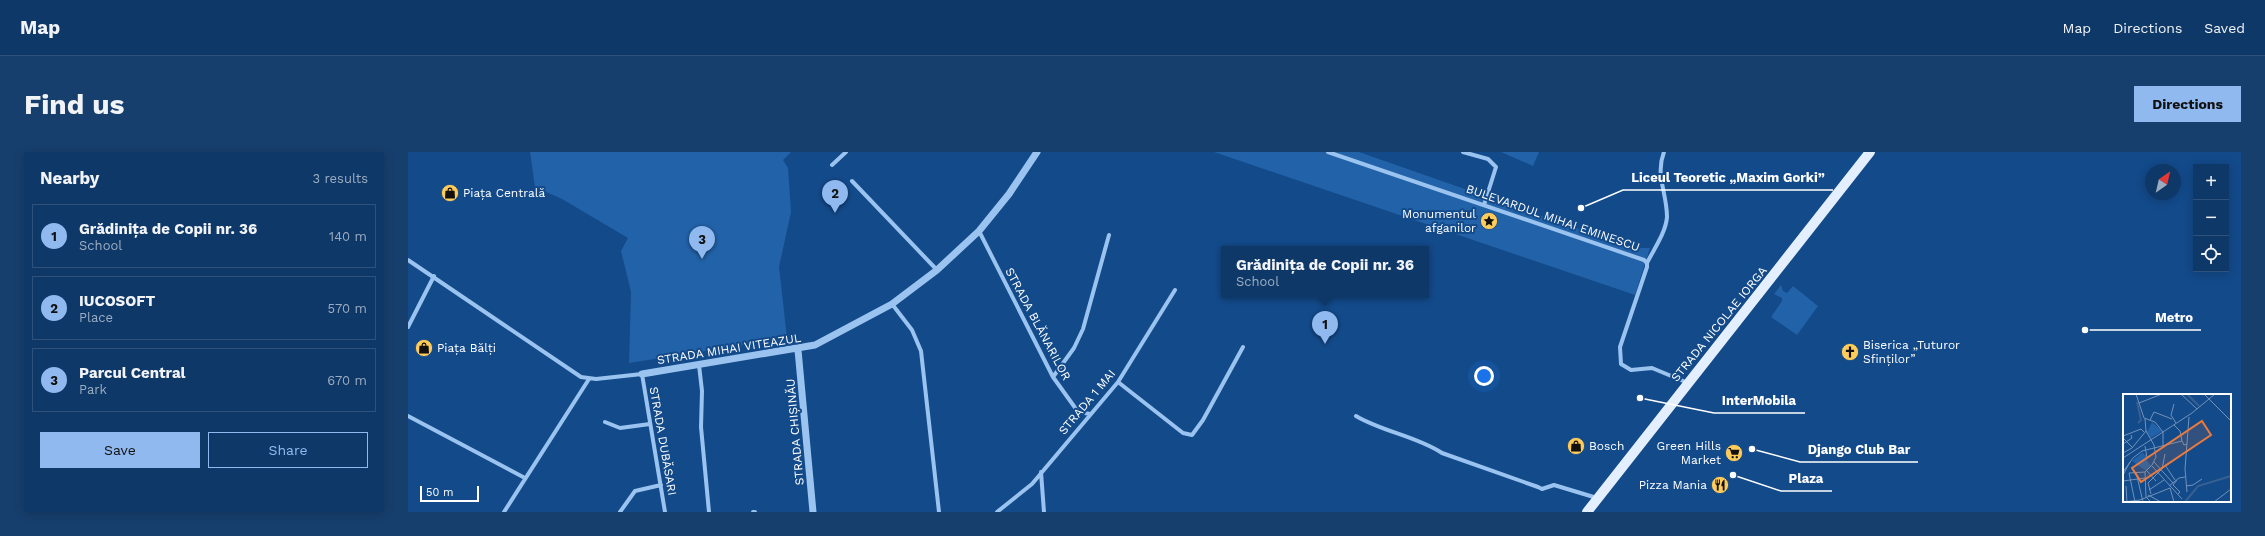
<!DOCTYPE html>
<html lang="en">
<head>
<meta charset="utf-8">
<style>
  body { margin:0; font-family:"Work Sans",sans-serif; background:#173f6e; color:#f1f3f6 }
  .controls { position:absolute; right:12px; top:12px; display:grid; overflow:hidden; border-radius:0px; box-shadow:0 2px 10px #0003 }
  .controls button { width:36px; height:36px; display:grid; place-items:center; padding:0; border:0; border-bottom:1px solid #2e527c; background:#0e3868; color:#f1f3f6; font:20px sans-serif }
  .compass { position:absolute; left:1737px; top:12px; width:36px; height:36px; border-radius:50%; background:#0e3868; box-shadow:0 2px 10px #0003; rotate:34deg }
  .scale { position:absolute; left:12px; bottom:10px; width:59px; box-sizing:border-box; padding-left:4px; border:2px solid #fff; border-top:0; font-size:11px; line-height:14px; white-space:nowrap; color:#fff; -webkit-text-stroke:3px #134a8a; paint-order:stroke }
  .you { position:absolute; left:1076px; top:224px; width:14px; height:14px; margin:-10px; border:3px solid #fff; border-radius:50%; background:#1a73e8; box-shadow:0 0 0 6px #1a73e833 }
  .badge { display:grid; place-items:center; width:26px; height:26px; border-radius:50%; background:#90b9f0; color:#111; font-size:13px; font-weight:700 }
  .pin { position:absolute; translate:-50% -33px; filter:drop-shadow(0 1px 2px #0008) }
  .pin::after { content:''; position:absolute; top:21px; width:14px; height:12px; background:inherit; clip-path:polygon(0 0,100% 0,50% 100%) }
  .popup { position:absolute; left:813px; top:94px; width:208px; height:52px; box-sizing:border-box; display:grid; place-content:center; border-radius:0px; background:#0e3868; filter:drop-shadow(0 1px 3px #0005); font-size:13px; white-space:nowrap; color:#9bacc0 }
  .popup b { font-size:15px; color:#f1f3f6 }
  .popup::after { content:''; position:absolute; left:50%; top:100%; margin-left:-8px; border:8px solid transparent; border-top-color:#0e3868 }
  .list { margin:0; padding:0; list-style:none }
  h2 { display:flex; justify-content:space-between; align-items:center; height:52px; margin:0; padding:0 16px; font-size:17px }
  h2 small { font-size:13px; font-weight:400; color:#9bacc0 }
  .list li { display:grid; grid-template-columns:26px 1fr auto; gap:12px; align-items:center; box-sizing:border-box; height:64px; margin:0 8px 8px; padding:0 8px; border:1px solid #2e527c; border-radius:0px }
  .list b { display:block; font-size:15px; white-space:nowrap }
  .list p { margin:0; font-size:13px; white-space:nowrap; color:#9bacc0 }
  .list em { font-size:13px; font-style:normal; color:#9bacc0 }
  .actions { display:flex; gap:8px; padding:12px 16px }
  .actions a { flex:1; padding:9px 0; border:1px solid #90b9f0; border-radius:0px; text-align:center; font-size:14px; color:#90b9f0 }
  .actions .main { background:#90b9f0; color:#111 }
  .icon { flex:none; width:22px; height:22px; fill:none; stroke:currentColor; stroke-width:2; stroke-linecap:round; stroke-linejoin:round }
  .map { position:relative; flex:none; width:1833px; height:360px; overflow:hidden; border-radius:0px }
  header { display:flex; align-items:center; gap:24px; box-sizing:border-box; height:56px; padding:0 20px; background:#0e3868; border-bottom:1px solid #2e527c }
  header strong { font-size:19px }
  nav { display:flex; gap:22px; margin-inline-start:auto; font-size:14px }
  .intro { display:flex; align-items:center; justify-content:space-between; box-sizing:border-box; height:96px; padding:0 24px }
  h1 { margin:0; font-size:28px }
  .button { padding:10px 18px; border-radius:0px; background:#90b9f0; color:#111; font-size:14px; font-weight:700 }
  main { display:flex; gap:24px; padding:0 24px }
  aside { flex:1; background:#0e3868; border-radius:0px; box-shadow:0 2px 10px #0003 }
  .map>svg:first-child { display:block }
  .green { fill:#2262a8 }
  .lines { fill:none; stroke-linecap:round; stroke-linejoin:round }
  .minor { stroke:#9ac3f0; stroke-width:4 }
  .tertiary { stroke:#9ac3f0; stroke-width:7 }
  .primary { stroke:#e3efff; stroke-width:10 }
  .labels { text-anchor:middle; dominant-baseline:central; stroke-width:4; stroke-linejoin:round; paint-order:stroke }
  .poi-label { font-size:12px; fill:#fff; stroke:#134a8a; text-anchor:start }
  .street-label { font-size:12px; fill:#fff; stroke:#134a8a }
  .inset-river { fill:none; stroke:#376090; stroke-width:2 }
  .inset-road { fill:none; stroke:#7192b9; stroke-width:1 }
  .view { fill:#ed7a3d; fill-opacity:0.15; stroke:#ed7a3d; stroke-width:2 }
  .inset-edge { fill:none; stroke:#fff; stroke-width:2 }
  .leader { fill:none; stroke:#fff; stroke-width:1.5 }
  .callout-dot { fill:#fff; stroke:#134a8a; stroke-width:1.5 }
  .callout-label { font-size:13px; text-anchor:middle; font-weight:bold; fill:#fff; stroke:#134a8a; stroke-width:4; stroke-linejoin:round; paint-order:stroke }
</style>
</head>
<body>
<header>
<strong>Map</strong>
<nav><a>Map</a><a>Directions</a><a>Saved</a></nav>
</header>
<div class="intro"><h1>Find us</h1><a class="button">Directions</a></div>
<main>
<aside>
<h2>Nearby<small>3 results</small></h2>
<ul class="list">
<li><span class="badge">1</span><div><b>Grădinița de Copii nr. 36</b><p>School</p></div><em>140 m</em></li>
<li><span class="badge">2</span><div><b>IUCOSOFT</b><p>Place</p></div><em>570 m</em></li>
<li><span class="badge">3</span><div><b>Parcul Central</b><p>Park</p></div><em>670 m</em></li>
</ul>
<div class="actions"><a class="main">Save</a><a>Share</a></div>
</aside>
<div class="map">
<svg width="1833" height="360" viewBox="0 0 1833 360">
  <rect width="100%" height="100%" fill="#134a8a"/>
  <path class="green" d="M122 0H383L375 8 380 16 383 60 371 115 379 186 221 211 223 140 213 99 220 86 154 47 127 35Z
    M806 0H951L1225 96H1242L1227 143Z
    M1093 0H1131L1125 14Z
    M1373 133 1375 139 1379 141 1385 134 1410 154 1389 183 1363 165 1374 149V146L1366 142Z"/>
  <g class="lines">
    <path class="minor" d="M920 0 1236 108 1239 111V115L1212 195 1213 212 1223 218 1244 216 1280 231
      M1055 0 1080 7 1088 15 1076 53
      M424 13 438 0
      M444 29 529 118
      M571 79 645 225 668 257 672 260 682 262
      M0 108 173 225 188 227 234 222 257 360
      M1239 111C1246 97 1258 80 1259 65 1259 41 1247 23 1256 0
      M484 152 504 178 513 199 531 360
      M0 175 26 124
      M291 213 294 239 293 275 301 360
      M645 225 666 196 675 177 701 83
      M710 230 775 281 784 283 795 268 835 195
      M0 264 117 326
      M948 264C975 280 1008 284 1034 301L1130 335 1134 337 1146 333 1189 346
      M197 270 212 276 242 272
      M633 320 636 360
      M96 360 181 227
      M212 360 227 339 253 333
      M345 360H347
      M589 360 624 332 710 230 767 138"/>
    <path class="tertiary" d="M390 198 405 360
      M234 222 407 193 484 152 529 118 571 79 601 42 629 0"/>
    <path class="primary" d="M1179 360 1462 0"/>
  </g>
  <defs>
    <symbol id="shop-disc" viewBox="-11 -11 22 22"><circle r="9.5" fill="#ffcb59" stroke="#134a8a"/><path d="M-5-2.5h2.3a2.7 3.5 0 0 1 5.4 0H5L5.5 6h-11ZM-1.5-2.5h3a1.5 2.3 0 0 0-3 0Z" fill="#111"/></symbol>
    <symbol id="sight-disc" viewBox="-11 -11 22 22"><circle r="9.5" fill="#ffcb59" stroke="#134a8a"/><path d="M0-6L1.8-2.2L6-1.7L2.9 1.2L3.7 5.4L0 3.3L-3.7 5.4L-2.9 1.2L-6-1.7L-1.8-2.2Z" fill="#111"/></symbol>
    <symbol id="church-disc" viewBox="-11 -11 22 22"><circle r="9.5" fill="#ffcb59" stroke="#134a8a"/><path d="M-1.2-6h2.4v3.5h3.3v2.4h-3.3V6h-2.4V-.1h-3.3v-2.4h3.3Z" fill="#111"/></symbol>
    <symbol id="supermarket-disc" viewBox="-11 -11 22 22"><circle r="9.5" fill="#ffcb59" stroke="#134a8a"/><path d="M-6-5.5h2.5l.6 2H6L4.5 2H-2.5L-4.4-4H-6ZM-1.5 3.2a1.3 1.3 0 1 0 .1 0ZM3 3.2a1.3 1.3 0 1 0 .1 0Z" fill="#111"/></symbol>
    <symbol id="restaurant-disc" viewBox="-11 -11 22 22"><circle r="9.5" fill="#ffcb59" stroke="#134a8a"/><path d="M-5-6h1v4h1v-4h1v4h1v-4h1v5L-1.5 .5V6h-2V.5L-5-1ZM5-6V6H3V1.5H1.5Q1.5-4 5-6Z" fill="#111"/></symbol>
  </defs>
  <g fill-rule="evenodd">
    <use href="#shop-disc" x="32" y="31" width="20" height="20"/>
    <use href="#sight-disc" x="1071" y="59" width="20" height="20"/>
    <use href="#shop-disc" x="6" y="186" width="20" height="20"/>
    <use href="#church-disc" x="1432" y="190" width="20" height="20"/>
    <use href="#shop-disc" x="1158" y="284" width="20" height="20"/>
    <use href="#supermarket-disc" x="1316" y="291" width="20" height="20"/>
    <use href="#restaurant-disc" x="1302" y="323" width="20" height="20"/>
  </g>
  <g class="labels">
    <g class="poi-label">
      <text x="55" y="41">Piața Centrală</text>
      <text x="1068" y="62" text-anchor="end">Monumentul<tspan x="1068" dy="14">afganilor</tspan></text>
      <text x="1455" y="193">Biserica „Tuturor<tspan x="1455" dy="14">Sfinților”</tspan></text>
      <text x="29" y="196">Piața Bălți</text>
      <text x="1181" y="294">Bosch</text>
      <text x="1313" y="294" text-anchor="end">Green Hills<tspan x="1313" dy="14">Market</tspan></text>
      <text x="1299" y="333" text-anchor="end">Pizza Mania</text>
    </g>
    <g class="street-label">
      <text transform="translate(1145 66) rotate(19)">BULEVARDUL MIHAI EMINESCU</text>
      <text transform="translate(630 172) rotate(62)">STRADA BLĂNARILOR</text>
      <text transform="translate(1311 172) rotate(-51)">STRADA NICOLAE IORGA</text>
      <text transform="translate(321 197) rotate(-9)">STRADA MIHAI VITEAZUL</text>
      <text transform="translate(679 250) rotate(-50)">STRADA 1 MAI</text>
      <text transform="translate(387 280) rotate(-95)">STRADA CHIȘINĂU</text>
      <text transform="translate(255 289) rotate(80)">STRADA DUBĂSARI</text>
    </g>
  </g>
  <g transform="translate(1715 242)">
    <rect width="108" height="108" fill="#134a8a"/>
    <path d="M29 28 39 37 28 44 24 38ZM20 58 21 61 24 60 23 65 28 72 23 77 9 67Z" fill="#2262a8"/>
    <path class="inset-river" d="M64 0 76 12M14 8 18 26 15 29M62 108 75 92 108 82"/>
    <path class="inset-road" d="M13 0 21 24 32 28 40 38M58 0 74 15M81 0 108 27M16 9 39 0M51 10 48 21 53 29M27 26 31 18 49 25M51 31 57 37 59 47M40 38V52M0 42 18 35 21 38M0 44 9 53M0 50 9 44 8 41M22 52 24 64M0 59 9 54 23 37M0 64 69 19 92 0M31 68 50 89M42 71 52 86M29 72 59 105M24 77 33 87M0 78 10 64 19 57 59 47 61 51 64 50M13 78 20 108M22 78 23 103 28 108M0 81 7 68M54 86 50 91 57 98 55 100M0 87 22 84M3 92 4 108M46 92 56 84 62 83M63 92 70 91 79 85M47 94 51 108M26 96 41 86M64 98 62 75 66 23M28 100 25 89 39 75 42 60M25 101 38 108M0 108 17 106 47 94M12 108 6 79 22 78 29 71 33 63 31 51 23 37 22 25M91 108 108 95"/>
    <path class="view" d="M79 27 88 41 18 88 9 74Z"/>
    <rect width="108" height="108" class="inset-edge"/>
  </g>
  <path class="leader" d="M1173 56L1215 38H1425M1677 178L1739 178H1793M1232 246L1306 261H1397M1344 297L1392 310H1510M1325 323L1373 339H1424"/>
  <g class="callout-dot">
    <circle cx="1173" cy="56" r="4"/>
    <circle cx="1677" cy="178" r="4"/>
    <circle cx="1232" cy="246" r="4"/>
    <circle cx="1344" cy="297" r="4"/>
    <circle cx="1325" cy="323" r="4"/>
  </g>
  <g class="callout-label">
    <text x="1320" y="30">Liceul Teoretic „Maxim Gorki”</text>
    <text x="1766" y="170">Metro</text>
    <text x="1351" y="253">InterMobila</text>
    <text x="1451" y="302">Django Club Bar</text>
    <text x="1398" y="331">Plaza</text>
  </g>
</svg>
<div class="controls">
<button>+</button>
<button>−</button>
<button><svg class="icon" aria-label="locate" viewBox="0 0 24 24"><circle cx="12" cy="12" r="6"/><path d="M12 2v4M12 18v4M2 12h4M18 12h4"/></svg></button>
</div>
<svg class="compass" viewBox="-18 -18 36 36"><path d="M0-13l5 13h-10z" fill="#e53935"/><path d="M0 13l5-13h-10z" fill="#9bacc0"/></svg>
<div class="scale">50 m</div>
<div class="you"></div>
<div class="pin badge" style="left:917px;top:192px">1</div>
<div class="popup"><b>Grădinița de Copii nr. 36</b>School</div>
<div class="pin badge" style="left:427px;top:61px">2</div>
<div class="pin badge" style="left:294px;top:107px">3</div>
</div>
</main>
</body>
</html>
